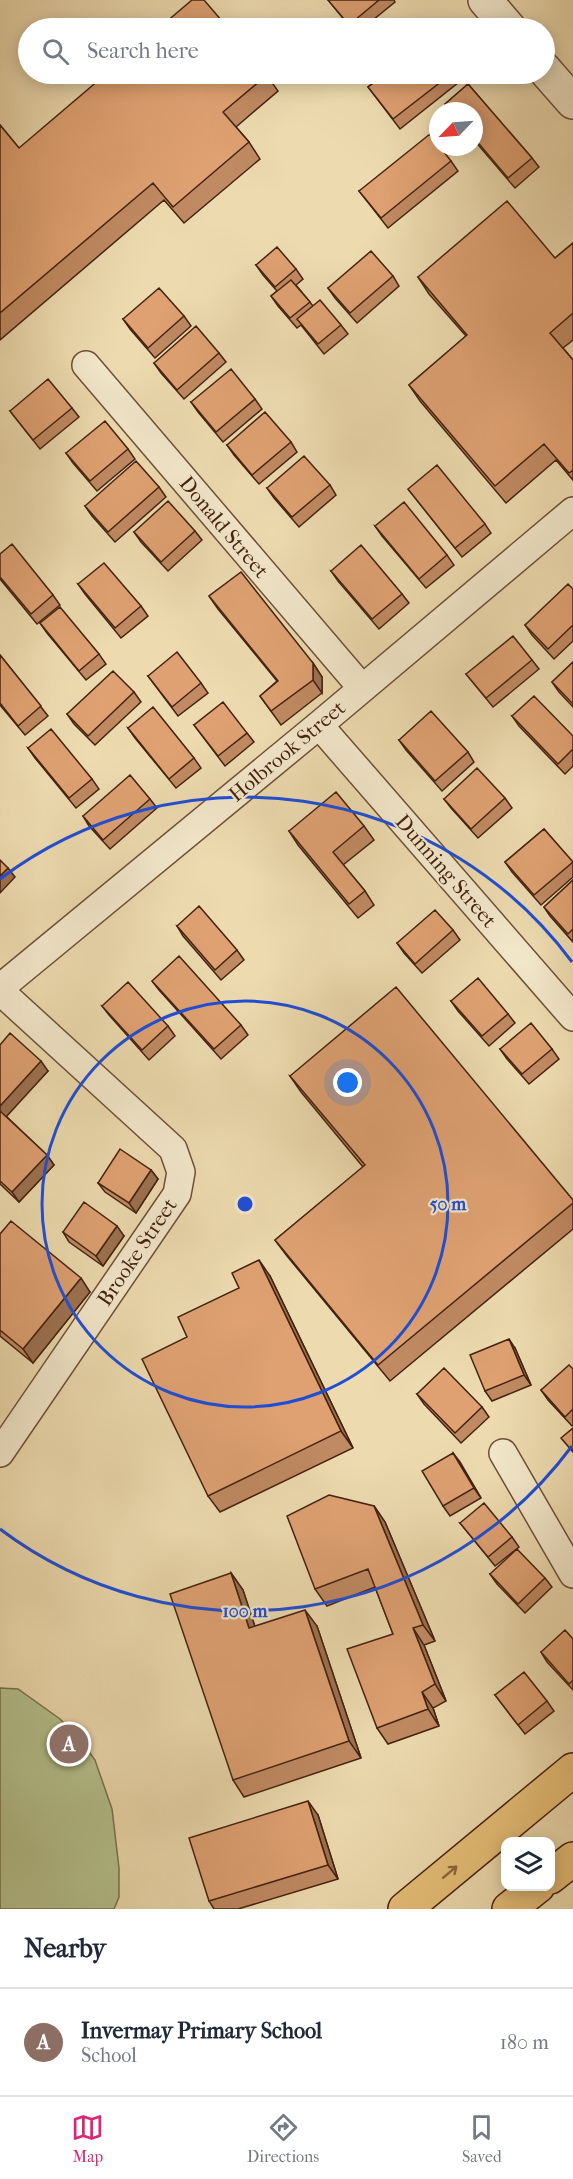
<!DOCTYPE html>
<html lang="en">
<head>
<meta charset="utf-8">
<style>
  body { margin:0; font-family:"IM FELL French Canon",serif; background:#f6f6f7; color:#1f2937 }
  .controls { position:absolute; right:18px; bottom:18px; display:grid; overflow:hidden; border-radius:12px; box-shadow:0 3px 15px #0003 }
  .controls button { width:54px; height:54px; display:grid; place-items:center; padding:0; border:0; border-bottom:2px solid #e0e1e3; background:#fff; color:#1f2937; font:30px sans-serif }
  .compass { position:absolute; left:429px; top:102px; width:54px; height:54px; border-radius:50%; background:#fff; box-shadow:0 3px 15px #0003; rotate:245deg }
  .you { position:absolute; left:348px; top:1083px; width:21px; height:21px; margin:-15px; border:4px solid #fff; border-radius:50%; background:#1a73e8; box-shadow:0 0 0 9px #1a73e833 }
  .badge { display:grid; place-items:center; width:39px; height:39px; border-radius:50%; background:#db2777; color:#fff; font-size:20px; font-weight:700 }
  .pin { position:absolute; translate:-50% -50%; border:3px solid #fff; box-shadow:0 2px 6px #0006 }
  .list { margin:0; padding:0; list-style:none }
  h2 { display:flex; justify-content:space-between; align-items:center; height:78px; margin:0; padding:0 24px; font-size:26px }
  h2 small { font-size:20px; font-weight:400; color:#747a83 }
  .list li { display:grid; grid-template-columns:39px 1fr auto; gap:18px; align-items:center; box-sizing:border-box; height:108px; padding:0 24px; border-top:2px solid #e0e1e3 }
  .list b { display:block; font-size:22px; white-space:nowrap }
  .list p { margin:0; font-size:20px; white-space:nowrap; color:#747a83 }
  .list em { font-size:20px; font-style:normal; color:#747a83 }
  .icon { flex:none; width:33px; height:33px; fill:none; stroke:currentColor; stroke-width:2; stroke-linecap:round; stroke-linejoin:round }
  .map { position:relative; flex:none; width:573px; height:1909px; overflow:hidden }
  .search { position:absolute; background:#fff; box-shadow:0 3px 15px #0003; left:18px; right:18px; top:18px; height:66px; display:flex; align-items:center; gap:15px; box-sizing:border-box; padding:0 21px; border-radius:33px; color:#747a83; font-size:22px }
  .sheet { height:186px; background:#fff }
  nav { display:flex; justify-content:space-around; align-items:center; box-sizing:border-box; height:84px; border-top:2px solid #e0e1e3; background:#fff; font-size:16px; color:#747a83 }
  nav a { display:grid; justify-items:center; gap:3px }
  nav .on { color:#db2777 }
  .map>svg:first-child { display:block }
  .green { fill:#b5c18d; stroke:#7c724e; stroke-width:1.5 }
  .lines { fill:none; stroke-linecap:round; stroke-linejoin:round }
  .minor-casing { stroke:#6e5038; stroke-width:30 }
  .tertiary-casing { stroke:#6e5038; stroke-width:36 }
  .trunk-casing { stroke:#442210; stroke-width:36 }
  .minor { stroke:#f3e8cb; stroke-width:27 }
  .tertiary { stroke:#f3e8cb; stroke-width:33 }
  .trunk { stroke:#e6be78; stroke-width:33 }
  .wall { fill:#c08a62; stroke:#442210; stroke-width:1.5 }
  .shaded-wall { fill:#9c7150; stroke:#442210; stroke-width:1.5 }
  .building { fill:#dfa172; stroke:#442210; stroke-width:1.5 }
  .oneway { stroke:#8d683f }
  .ring { fill:none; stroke:#1d4ed8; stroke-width:3 }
  .labels { text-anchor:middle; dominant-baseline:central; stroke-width:4.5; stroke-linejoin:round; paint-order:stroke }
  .street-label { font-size:21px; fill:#442210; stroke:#f3e8cb }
  .centre { fill:#1d4ed8; stroke:#f3e8cb; stroke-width:3 }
  .ring-label { font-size:18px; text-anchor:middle; font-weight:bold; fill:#1d4ed8; stroke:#f3e8cb; stroke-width:4.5; stroke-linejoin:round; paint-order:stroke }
</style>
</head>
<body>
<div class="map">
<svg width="573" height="1909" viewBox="0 0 573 1909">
  <rect width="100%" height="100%" fill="#eddbaf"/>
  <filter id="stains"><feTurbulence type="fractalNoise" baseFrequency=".00333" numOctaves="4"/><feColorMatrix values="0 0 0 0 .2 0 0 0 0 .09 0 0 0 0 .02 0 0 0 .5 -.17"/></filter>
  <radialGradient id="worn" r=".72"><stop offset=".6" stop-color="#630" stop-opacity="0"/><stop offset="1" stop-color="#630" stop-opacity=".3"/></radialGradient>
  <path class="green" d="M0 1688 18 1689 60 1719 79 1738 95 1760 112 1809 119 1868V1897L114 1909H0Z"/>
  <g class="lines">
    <defs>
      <path id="minor" d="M86 365 362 688
        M319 725 573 1017
        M0 988 319 725 573 511
        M0 991 173 1149 181 1172 177 1194 0 1453
        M503 1453 573 1574"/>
      <path id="tertiary" d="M485 0 509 28
        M544 69 573 102"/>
      <path id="trunk" d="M550 1877 573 1859
        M405 1909 573 1770
        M509 1909 538 1886"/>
    </defs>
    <use href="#minor" class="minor-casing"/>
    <use href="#tertiary" class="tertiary-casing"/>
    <use href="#trunk" class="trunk-casing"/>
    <use href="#minor" class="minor"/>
    <use href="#tertiary" class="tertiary"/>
    <use href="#trunk" class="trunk"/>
  </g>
  <path class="wall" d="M328 0H394L395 2 363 28H351Z
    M266 74 278 91 236 127 249 142 260 159 184 223 164 200 0 340V125L19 148Z
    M386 74H453L459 82 400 129 368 87Z
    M468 84 532 158 539 167 515 188 474 140V111H450L445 104Z
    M451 161 458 171 388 228 359 191Z
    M573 243V340L563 348 573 360V480L556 460 506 503 420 401 409 385 466 336 429 294 418 277 555 258Z
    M256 265 296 269 303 279 296 285 313 306 341 325 348 334 324 354 301 325 297 328 278 306 271 296 277 291 263 275Z
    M393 276 399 286 357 323 335 298 328 288Z
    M184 316 191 326 155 358 130 329 123 319Z
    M219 353 226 362 184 399 161 373 154 363Z
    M255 399 262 409 223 442 198 412 191 402Z
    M72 408 79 417 40 449 10 411Z
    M291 442 297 452 259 484 234 455 227 445Z
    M128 449 135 459 97 491 73 463 66 453Z
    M330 485 336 495 299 527 274 498 267 488Z
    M159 487 166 497 115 542 92 516 85 506Z
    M408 489 485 524 491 533 462 557Z
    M375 526 447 555 454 565 426 588 382 536Z
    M195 531 202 540 168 571 141 542 134 532Z
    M0 554 53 595 60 605 37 624 0 579Z
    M331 571 402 594 409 603 379 629 338 581Z
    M78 584 141 606 148 616 121 638 85 594Z
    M573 589V641L554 659 532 635 525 625Z
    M209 596 313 663 322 677V693L281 725 260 696 277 681 218 609Z
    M40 623 99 654 106 664 86 680 47 633Z
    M0 655 48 716 25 735 0 705Z
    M532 660 539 669 493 707 466 674Z
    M573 662V707L559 692 552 682Z
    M148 676 201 683 208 693 178 716Z
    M134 692 141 702 95 745 74 724 67 714Z
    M512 716 573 736V766L565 774 519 726Z
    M194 725 247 733 254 742 225 766Z
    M128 728 194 758 201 768 176 788 135 738Z
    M399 740 468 752 474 762 442 791 406 750Z
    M28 748 92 779 99 789 76 808 35 758Z
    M505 798 512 808 478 838 451 808 444 799Z
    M150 799 157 808 110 849 89 826 83 816Z
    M364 826 374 840 343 865 365 891 374 905 358 918 298 845 289 831Z
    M544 829 573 863V877L541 905 512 872 505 862Z
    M573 880V942L550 916 544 907Z
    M177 926 237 950 244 960 221 980 183 936Z
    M453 930 460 940 422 973 404 953 397 943Z
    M152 981 241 1025 248 1035 221 1059 159 990Z
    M451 1001 508 1014 515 1023 489 1046 458 1011Z
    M102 1006 168 1026 175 1036 149 1060 109 1015Z
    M0 1045 48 1071 6 1116 47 1155 54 1165 19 1202 0 1184Z
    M500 1049H552L559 1059 529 1084 507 1059Z
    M290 1076 573 1200V1229L390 1381 287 1256 275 1240 363 1167 301 1092Z
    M151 1170 158 1179 136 1213 105 1192 98 1183Z
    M63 1232 124 1236 103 1266 69 1242Z
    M0 1234 90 1292 33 1363 0 1336Z
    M270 1276 353 1448 220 1512 208 1496 187 1337 239 1288Z
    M515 1348 531 1385 492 1401 485 1391Z
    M573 1369V1425L572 1426 548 1400 541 1390Z
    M417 1394 482 1407 489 1417 461 1443 424 1404Z
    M453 1453 481 1498 450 1516 443 1506Z
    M374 1506 385 1522 435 1641 424 1645 446 1701 433 1708 439 1726 388 1744 377 1728 393 1634 375 1587 327 1606 315 1589Z
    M460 1523 512 1537 519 1547 495 1566Z
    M231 1573 243 1590 255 1627 317 1626 361 1758 244 1797 233 1780Z
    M490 1574 545 1578 552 1587 525 1613 497 1584Z
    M573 1639V1690L547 1662 541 1652Z
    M495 1695 547 1701 554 1711 525 1734Z
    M318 1815 338 1879 238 1909H214L209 1901Z"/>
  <path class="shaded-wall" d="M313 663 322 677V693L313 680Z
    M8 868 15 877 0 893V876Z
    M41 1061 48 1071 5 1118 0 1112V1106Z
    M47 1155 54 1165 19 1202 12 1192Z
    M151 1170 158 1179 136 1213 129 1203Z
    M117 1226 124 1236 103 1266 96 1256Z
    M259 1260 270 1276 353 1448 341 1431Z
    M81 1278 90 1292 33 1363 23 1349Z
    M509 1339 515 1348 531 1385 524 1375Z
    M453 1453 460 1462 481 1498 474 1488Z
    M374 1506 385 1522 435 1641 423 1625Z
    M231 1573 243 1590 261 1645 249 1628Z
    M305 1610 317 1626 361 1758 349 1741Z
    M413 1628 424 1645 446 1701 435 1684Z
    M422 1692 433 1708 439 1726 428 1709Z
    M308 1801 318 1815 338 1879 328 1865Z"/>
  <path class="building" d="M192 0H204L228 28H159Z
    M328 0H379L349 25Z
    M106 74H266L267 75 223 112 249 142 173 207 153 183 0 313V125L19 148Z
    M386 74H451L393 119 368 87Z
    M468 84 532 158 508 178 474 138V111H451L445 104Z
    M430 134 438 145V147H440L451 161 381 218 359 191Z
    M507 201 555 258 573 243V313L550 333 573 360V470L569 473 544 444 495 486 409 385 467 335 418 277Z
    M277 247 296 269 275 287 256 265Z
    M371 251 393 276 350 313 328 288Z
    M291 280 310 302 290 318 271 296Z
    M159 288 184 316 148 348 123 319Z
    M320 300 341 325 318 344 297 319Z
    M196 326 219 353 177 390 154 363Z
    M231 369 255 399 216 432 191 402Z
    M48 379 72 408 33 440 10 411Z
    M265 412 291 442 252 475 227 445Z
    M105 421 128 449 90 481 66 453Z
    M304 456 330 485 292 517 267 488Z
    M136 461 159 487 108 532 85 506Z
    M437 465 485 524 455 548 408 489Z
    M168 501 195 531 161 562 134 532Z
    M404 502 447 555 419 579 375 526Z
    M12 544 53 595 31 614 0 577V554Z
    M361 545 402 594 372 619 331 571Z
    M104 563 141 606 115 628 78 584Z
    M241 572 313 663V680L271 711 260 696 278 681 209 596Z
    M568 584 573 589V625L548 649 525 625Z
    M60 607 99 654 79 671 40 623Z
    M513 636 532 660 486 698 466 674Z
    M177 652 201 683 172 707 148 676Z
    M0 655 41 706 18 726 0 703Z
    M573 662V704L552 682Z
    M113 671 134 692 88 736 67 714Z
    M534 696 573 736V749L558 764 512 716Z
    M223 702 247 733 218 756 194 725Z
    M153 707 194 758 169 779 128 728Z
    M431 711 468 752 435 781 399 740Z
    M51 729 92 779 69 798 28 748Z
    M477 768 505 798 471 829 444 799Z
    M130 775 150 799 103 840 83 816Z
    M336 792 364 826 333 852 365 891 349 904 289 831Z
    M544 829 573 862 534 895 505 862Z
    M0 860 8 868 0 876Z
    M573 880V929L568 934 544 907Z
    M199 906 237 950 215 970 177 926Z
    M435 910 453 930 415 964 397 943Z
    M179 956 241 1025 214 1049 152 981Z
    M478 978 508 1014 482 1036 451 1001Z
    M128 982 168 1026 142 1050 102 1006Z
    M396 987 573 1200V1203L378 1365 275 1240 365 1165 290 1076Z
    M531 1023 552 1049 522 1074 500 1049Z
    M10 1033 41 1061 0 1106V1045Z
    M0 1111 47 1155 12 1192 0 1181Z
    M120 1149 151 1170 129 1203 98 1183Z
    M84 1202 117 1226 96 1256 63 1232Z
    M11 1221 81 1278 23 1349 0 1330V1234Z
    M259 1260 341 1431 208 1496 142 1359 187 1337 178 1317 239 1288 232 1273Z
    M509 1339 524 1375 485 1391 470 1355Z
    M569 1365 573 1369V1409L565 1417 541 1390Z
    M444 1368 482 1407 455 1433 417 1394Z
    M573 1428V1452L561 1438Z
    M453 1453 474 1488 443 1506 422 1471Z
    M329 1495 374 1506 423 1625 413 1628 435 1684 422 1692 428 1709 377 1728 347 1649 393 1634 368 1569 315 1589 287 1516Z
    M484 1503 512 1537 488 1557 460 1523Z
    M517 1549 545 1578 518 1604 490 1574Z
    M231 1573 249 1628 305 1610 349 1741 233 1780 170 1594Z
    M565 1630 573 1639V1680L569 1684 541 1652Z
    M524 1672 547 1701 518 1725 495 1695Z
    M308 1801 328 1865 209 1901 189 1838Z"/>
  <defs><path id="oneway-shaft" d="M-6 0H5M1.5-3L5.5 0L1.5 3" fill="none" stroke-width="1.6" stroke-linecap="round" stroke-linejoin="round" transform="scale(1.5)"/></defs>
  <use class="oneway" href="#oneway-shaft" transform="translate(450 1872) rotate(-40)"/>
  <g class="ring">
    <circle cx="245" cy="1204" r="203"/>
    <path d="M572 1446A407 407 0 0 1 0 1529M0 879A407 407 0 0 1 572 962"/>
  </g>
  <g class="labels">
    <g class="street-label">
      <text transform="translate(224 527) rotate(50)">Donald Street</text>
      <text transform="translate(287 751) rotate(-40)">Holbrook Street</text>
      <text transform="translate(446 871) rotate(49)">Dunning Street</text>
      <text transform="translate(137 1252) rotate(-56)">Brooke Street</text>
    </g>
  </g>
  <circle cx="245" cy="1204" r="9" class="centre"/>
  <g class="ring-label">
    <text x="448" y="1210">50 m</text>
    <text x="245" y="1617">100 m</text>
  </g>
  <rect width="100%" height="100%" filter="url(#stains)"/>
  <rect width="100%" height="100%" fill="url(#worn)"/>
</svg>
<div class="controls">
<button><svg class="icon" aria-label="layers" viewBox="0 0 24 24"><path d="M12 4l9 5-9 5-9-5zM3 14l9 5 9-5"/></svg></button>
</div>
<svg class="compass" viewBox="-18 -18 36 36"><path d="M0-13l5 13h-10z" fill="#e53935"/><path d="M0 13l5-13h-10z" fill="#747a83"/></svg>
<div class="you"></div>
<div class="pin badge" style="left:69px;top:1744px;background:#8d6e63">A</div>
<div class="search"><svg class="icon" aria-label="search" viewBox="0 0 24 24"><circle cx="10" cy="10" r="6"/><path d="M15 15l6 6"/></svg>Search here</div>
</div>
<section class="sheet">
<h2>Nearby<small></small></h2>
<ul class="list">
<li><span class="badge" style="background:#8d6e63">A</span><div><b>Invermay Primary School</b><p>School</p></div><em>180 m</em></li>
</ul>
</section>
<nav>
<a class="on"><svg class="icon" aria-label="map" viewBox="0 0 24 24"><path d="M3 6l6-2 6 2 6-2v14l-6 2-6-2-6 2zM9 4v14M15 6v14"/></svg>Map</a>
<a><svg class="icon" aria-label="directions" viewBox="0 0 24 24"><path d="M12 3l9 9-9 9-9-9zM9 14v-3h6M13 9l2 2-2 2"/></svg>Directions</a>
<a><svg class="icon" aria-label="saved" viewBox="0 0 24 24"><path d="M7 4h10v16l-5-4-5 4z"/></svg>Saved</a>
</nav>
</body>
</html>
